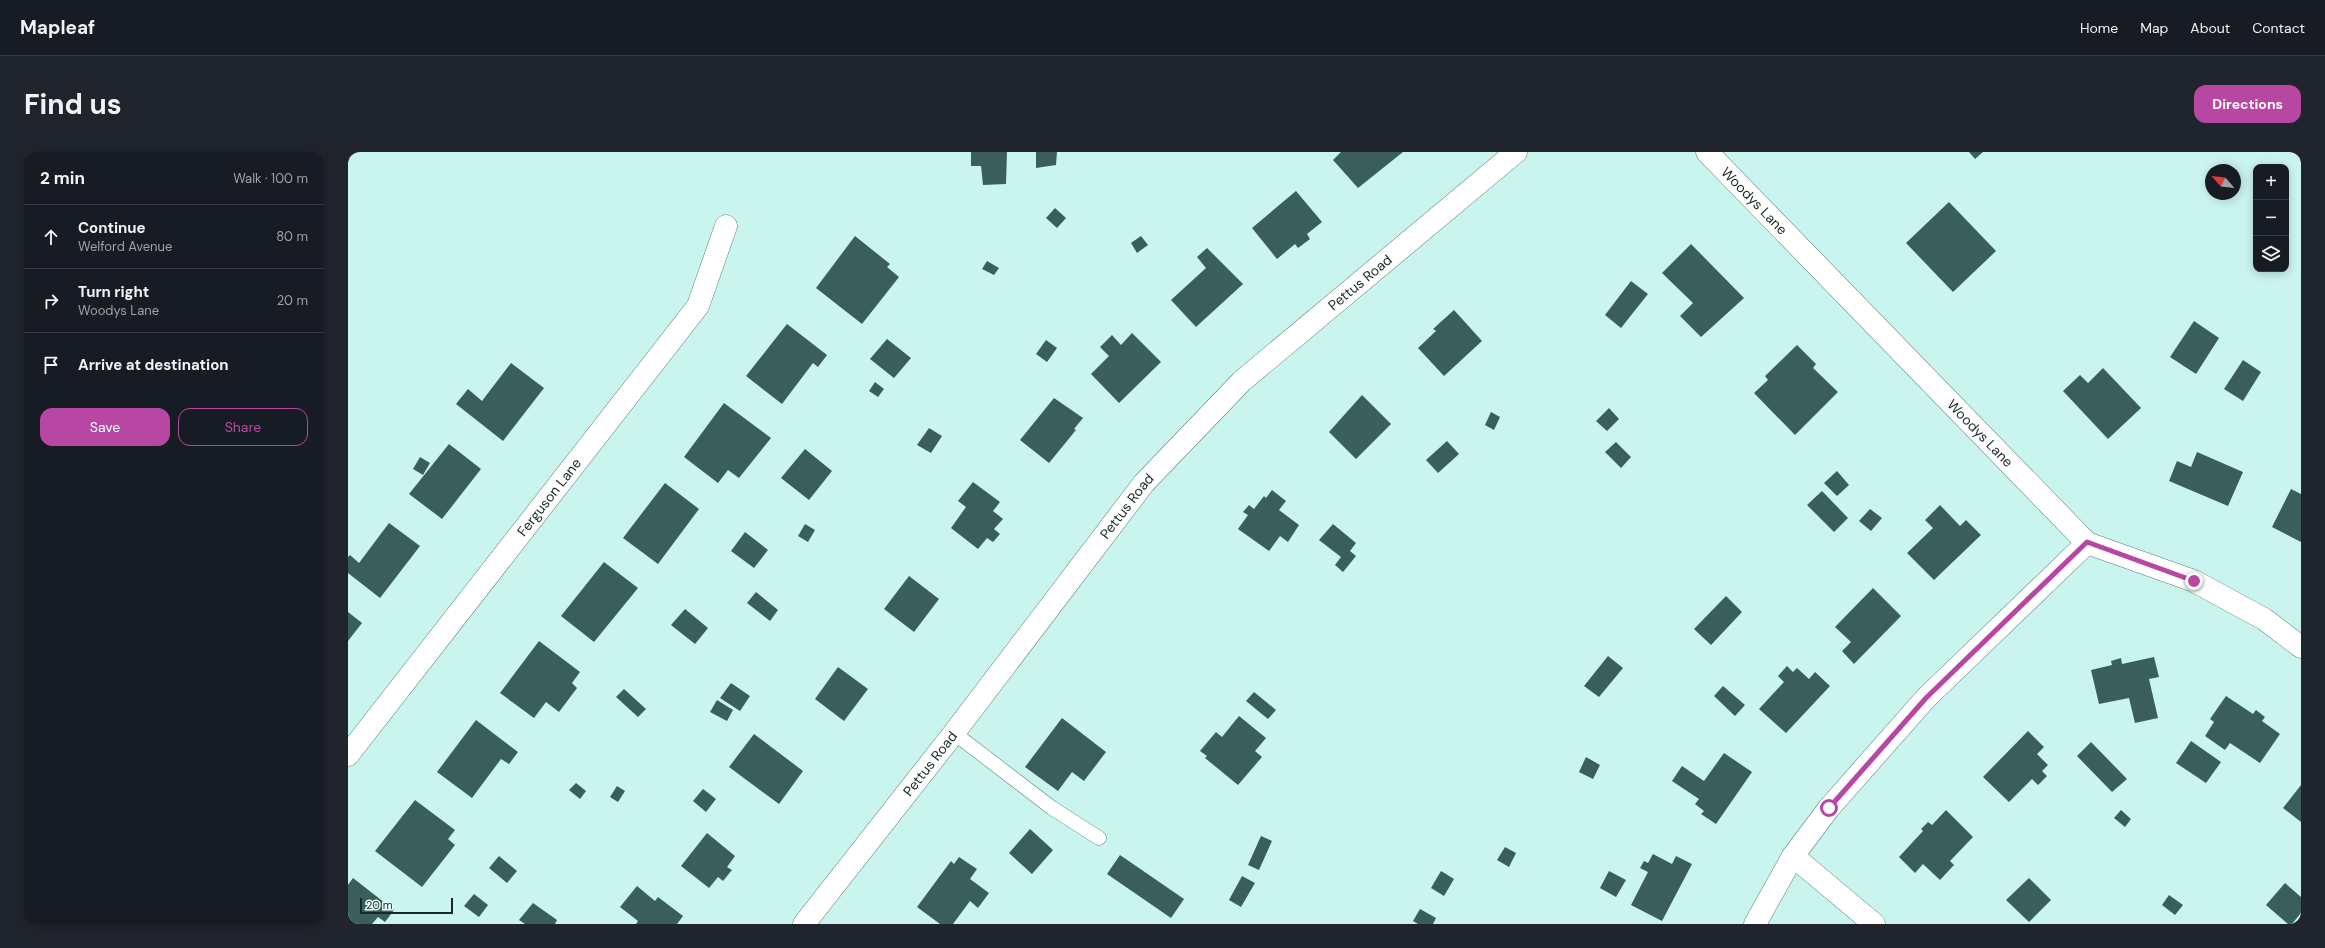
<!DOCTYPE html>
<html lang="en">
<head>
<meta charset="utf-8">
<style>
  body { margin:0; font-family:"DM Sans",sans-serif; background:#20242c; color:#f1f3f6 }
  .controls { position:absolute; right:12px; top:12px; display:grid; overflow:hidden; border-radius:8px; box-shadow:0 2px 10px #0003 }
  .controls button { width:36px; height:36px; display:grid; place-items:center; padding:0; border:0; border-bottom:1px solid #363941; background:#171b24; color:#f1f3f6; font:20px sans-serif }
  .compass { position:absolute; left:1857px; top:12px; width:36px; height:36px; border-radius:50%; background:#171b24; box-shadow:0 2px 10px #0003; rotate:297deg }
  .scale { position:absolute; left:12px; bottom:10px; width:93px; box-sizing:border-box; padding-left:4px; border:2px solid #182825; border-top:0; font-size:11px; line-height:14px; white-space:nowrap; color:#182825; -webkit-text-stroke:3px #e5fefa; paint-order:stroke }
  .stop { position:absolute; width:12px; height:12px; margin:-9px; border:3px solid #b847a3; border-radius:50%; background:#fff }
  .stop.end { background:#b847a3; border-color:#fff; box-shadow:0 1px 4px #0008 }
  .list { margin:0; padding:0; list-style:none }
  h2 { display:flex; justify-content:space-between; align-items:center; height:52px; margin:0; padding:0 16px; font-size:17px }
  h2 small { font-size:13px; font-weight:400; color:#9ea1a6 }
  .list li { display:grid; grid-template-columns:26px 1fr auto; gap:12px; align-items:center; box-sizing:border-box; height:64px; padding:0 16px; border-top:1px solid #363941 }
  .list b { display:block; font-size:15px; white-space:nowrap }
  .list p { margin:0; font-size:13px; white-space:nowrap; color:#9ea1a6 }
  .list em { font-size:13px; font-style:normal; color:#9ea1a6 }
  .actions { display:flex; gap:8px; padding:12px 16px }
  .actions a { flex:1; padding:9px 0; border:1px solid #b847a3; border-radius:12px; text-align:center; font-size:14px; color:#b847a3 }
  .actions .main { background:#b847a3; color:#fff }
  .icon { flex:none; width:22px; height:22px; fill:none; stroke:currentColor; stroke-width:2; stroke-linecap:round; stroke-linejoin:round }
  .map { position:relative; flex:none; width:1953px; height:772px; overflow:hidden; border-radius:12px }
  header { display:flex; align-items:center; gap:24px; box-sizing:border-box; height:56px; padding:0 20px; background:#171b24; border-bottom:1px solid #363941 }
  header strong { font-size:19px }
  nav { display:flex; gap:22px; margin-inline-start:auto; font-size:14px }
  .intro { display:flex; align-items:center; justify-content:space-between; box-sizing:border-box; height:96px; padding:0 24px }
  h1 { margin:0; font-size:28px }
  .button { padding:10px 18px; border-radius:12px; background:#b847a3; color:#fff; font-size:14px; font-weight:700 }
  main { display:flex; gap:24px; padding:0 24px }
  aside { flex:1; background:#171b24; border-radius:12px; box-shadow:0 2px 10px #0003 }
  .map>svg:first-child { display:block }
  .building { fill:#3a5f5a }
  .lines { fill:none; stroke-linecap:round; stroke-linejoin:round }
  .lane-casing { stroke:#59807a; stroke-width:15 }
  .street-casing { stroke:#59807a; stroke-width:23 }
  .lane { stroke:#fff; stroke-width:14 }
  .street { stroke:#fff; stroke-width:22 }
  .route { stroke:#b847a3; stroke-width:5 }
  .labels { text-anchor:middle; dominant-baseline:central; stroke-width:4; stroke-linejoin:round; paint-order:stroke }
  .street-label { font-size:14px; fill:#182825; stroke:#e5fefa }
</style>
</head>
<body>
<header>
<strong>Mapleaf</strong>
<nav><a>Home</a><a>Map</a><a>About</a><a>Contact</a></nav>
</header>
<div class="intro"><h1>Find us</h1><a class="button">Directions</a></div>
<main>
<aside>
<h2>2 min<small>Walk · 100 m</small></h2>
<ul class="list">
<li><svg class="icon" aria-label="ahead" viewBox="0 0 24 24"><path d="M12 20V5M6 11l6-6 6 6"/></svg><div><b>Continue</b><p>Welford Avenue</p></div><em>80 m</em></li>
<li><svg class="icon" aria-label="right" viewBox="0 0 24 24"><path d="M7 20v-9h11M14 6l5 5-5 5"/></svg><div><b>Turn right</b><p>Woodys Lane</p></div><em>20 m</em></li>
<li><svg class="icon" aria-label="arrive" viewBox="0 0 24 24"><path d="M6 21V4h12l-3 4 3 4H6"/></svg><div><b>Arrive at destination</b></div></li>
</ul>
<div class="actions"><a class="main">Save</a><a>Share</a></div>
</aside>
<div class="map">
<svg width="1953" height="772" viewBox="0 0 1953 772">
  <rect width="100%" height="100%" fill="#caf4ee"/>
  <path class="building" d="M623 0H659L658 32 635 33 633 14H623Z
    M688 0H709L708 13 688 16Z
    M993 0H1055L1010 36 985 8Z
    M1621 0H1635L1627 7Z
    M948 39 974 70 959 82 962 87 950 96 947 92 929 107 904 76Z
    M1601 50 1648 99 1605 140 1558 91Z
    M707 56 718 66 709 76 698 66Z
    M507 84 542 112 539 115 551 125 514 172 468 136Z
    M793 84 800 93 789 101 783 91Z
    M1343 92 1396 146 1353 185 1332 164 1345 151 1314 121Z
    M859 96 895 132 848 175 823 148 858 116 849 105Z
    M639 109 651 116 646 123 634 117Z
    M1283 129 1300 142 1273 176 1257 163Z
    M1106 158 1134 189 1096 224 1070 196 1088 179 1085 177Z
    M1846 169 1871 186 1848 222 1822 205Z
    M439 172 479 203 470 215 465 211 434 252 398 224Z
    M784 181 813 210 771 251 743 222 761 204 752 195 764 183 773 193Z
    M539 187 563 206 546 226 522 207Z
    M698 188 709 196 699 210 688 202Z
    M1449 193 1468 212 1465 216 1490 240 1447 283 1406 241 1420 228 1417 224Z
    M1895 208 1913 220 1895 249 1876 237Z
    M163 211 196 236 155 289 108 252 120 237 134 249Z
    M1755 216 1793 256 1760 287 1715 239 1732 223 1740 231Z
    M527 230 536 237 530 245 521 239Z
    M1014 243 1043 272 1008 307 981 280Z
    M706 246 735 266 726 277 728 278 701 311 672 288Z
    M376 251 423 286 391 326 380 318 370 331 336 305Z
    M1261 256 1271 267 1259 279 1248 269Z
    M1143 260 1152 265 1146 278 1137 273Z
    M581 276 594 284 583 301 569 293Z
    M1099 289 1111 302 1090 321 1078 308Z
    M1268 290 1283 305 1273 316 1257 300Z
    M101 292 133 317 94 367 61 342Z
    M457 297 484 319 461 348 433 326Z
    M1849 300 1895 320 1880 354 1821 329 1829 309 1843 315Z
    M72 305 82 311 75 323 65 317Z
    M1489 319 1501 333 1489 344 1476 331Z
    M625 330 652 350 645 359 655 367 646 377 652 382 645 390 639 386 630 397 603 376 618 355 610 349Z
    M317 331 351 357 310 412 275 386Z
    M1943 337 1953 342V390L1924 375Z
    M924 338 938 349 931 358 951 373 940 390 932 384 921 399 890 377 900 363 895 360 901 353 906 357 916 344 918 346Z
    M1474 339 1500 366 1486 380 1459 353Z
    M1592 353 1612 374 1618 368 1633 383 1586 428 1559 401 1585 376 1577 368Z
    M1522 357 1534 366 1523 379 1511 369Z
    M41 371 72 394 32 446 0 421V405L2 403 11 411Z
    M457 372 467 378 460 390 450 384Z
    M985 372 1008 391 1002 399 1008 404 995 420 987 413 993 405 971 388Z
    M397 380 420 398 406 416 383 399Z
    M256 410 290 436 246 490 213 464Z
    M561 424 591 447 566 480 536 457Z
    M1525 436 1553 464 1506 512 1494 499 1503 490 1487 475Z
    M408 440 430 458 422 469 399 451Z
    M1378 444 1394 460 1363 493 1346 477Z
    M337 457 360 476 347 492 323 473Z
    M0 460 14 471 0 489Z
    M191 489 232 520 224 531 229 536 211 560 198 550 186 566 152 541Z
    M1260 504 1275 516 1251 545 1236 534Z
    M1806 505 1811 525 1801 527 1810 566 1787 571 1781 546 1751 552 1743 518 1764 513 1763 509 1773 506 1774 512Z
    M1439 514 1445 520 1449 516 1461 527 1467 520 1482 534 1438 581 1411 557 1436 530 1430 524Z
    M490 515 520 537 496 569 467 547Z
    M383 531 402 544 392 559 372 546Z
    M1375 534 1397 553 1387 564 1366 544Z
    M276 537 298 557 290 565 268 545Z
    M906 540 928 558 920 567 898 549Z
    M1878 544 1905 562 1908 558 1917 565 1914 569 1932 582 1912 611 1882 591 1877 598 1857 584 1866 570 1862 567Z
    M369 548 385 558 379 569 362 560Z
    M891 564 918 586 907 599 914 605 890 633 857 606 859 604 852 599 868 580 874 585Z
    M714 566 758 600 736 629 724 620 710 639 677 615Z
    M128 568 170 600 161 612 153 607 124 646 89 620Z
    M1680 579 1696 595 1689 602 1700 613 1694 619 1699 624 1690 633 1684 627 1661 650 1635 625Z
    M406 582 455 619 431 652 381 615Z
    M1843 589 1873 610 1858 631 1828 611Z
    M1743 590 1779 627 1764 640 1729 604Z
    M1376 601 1404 620 1368 672 1353 662 1356 659 1347 652 1351 647 1324 629 1334 614 1356 629Z
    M1238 605 1252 613 1245 627 1231 620Z
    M228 631 238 639 232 647 221 638Z
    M1953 633V670L1935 656Z
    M269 634 277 639 270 650 262 645Z
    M355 637 368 647 358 660 345 649Z
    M67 648 107 678 100 687 107 693 74 735 27 699Z
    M1598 658 1625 685 1602 709 1606 713 1592 728 1575 712 1567 721 1551 705 1575 679 1573 677 1580 670 1584 673Z
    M1773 658 1783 667 1777 675 1766 666Z
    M682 677 705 698 684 722 661 701Z
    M359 681 387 704 379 715 384 718 375 729 370 725 361 736 333 714Z
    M913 684 924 689 911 718 900 713Z
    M1157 695 1168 701 1161 715 1149 708Z
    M1305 702 1324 712 1328 704 1344 712 1314 769 1283 753 1300 720 1292 716 1296 709 1300 711Z
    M772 703 836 747 823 766 759 722Z
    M151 704 169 719 159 731 141 716Z
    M611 705 629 717 622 727 641 741 630 756 622 749 605 772H592L569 755 603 709 606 712Z
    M1093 719 1106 727 1096 744 1083 736Z
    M1261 719 1278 728 1268 745 1252 736Z
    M894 724 907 731 893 755 881 748Z
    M5 726 46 758 37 770 30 765 24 772H0V733Z
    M1681 726 1703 748 1681 770 1658 748Z
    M1937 731 1953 745V761L1944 772H1940L1918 753Z
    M289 734 307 749 310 745 335 764 329 772H288L290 769 272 755Z
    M126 742 140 753 131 765 116 754Z
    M1821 743 1835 753 1827 763 1814 753Z
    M185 751 209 768 207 772H177L171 768Z
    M1072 757 1088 766 1085 772H1070L1065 769Z"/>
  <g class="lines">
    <defs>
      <path id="lane" d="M606 581 704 656 751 686"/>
      <g id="street">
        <path id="s1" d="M1359 0 1739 391 1846 429 1916 467 1953 495"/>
        <path id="s2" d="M0 603 350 154 378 74"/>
        <path d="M1445 704 1526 772"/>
        <path id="s3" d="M456 772 606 581 796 331 894 229 1168 0"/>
        <path d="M1407 772 1445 704 1481 656 1578 546 1739 391"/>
      </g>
    </defs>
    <use href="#lane" class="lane-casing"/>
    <use href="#street" class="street-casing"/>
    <use href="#lane" class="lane"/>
    <use href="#street" class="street"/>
  </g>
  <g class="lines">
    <path class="route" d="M1481 656 1578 546 1739 390 1846 429"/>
  </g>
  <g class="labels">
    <g class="street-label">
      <text stroke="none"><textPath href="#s1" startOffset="68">Woodys Lane</textPath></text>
      <text stroke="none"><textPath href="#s3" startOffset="852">Pettus Road</textPath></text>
      <text stroke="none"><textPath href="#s1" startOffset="392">Woodys Lane</textPath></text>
      <text stroke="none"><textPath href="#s2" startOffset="327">Ferguson Lane</textPath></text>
      <text stroke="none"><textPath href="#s3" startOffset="528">Pettus Road</textPath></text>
      <text stroke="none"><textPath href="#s3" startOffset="204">Pettus Road</textPath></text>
    </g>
  </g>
</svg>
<div class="controls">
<button>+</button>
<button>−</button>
<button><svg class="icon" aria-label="layers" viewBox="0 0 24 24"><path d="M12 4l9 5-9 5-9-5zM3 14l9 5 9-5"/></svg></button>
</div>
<svg class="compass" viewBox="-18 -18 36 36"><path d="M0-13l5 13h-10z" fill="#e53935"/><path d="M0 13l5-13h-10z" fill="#9ea1a6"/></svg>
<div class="scale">20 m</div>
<div class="stop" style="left:1481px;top:656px"></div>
<div class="stop end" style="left:1846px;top:429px"></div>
</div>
</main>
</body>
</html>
